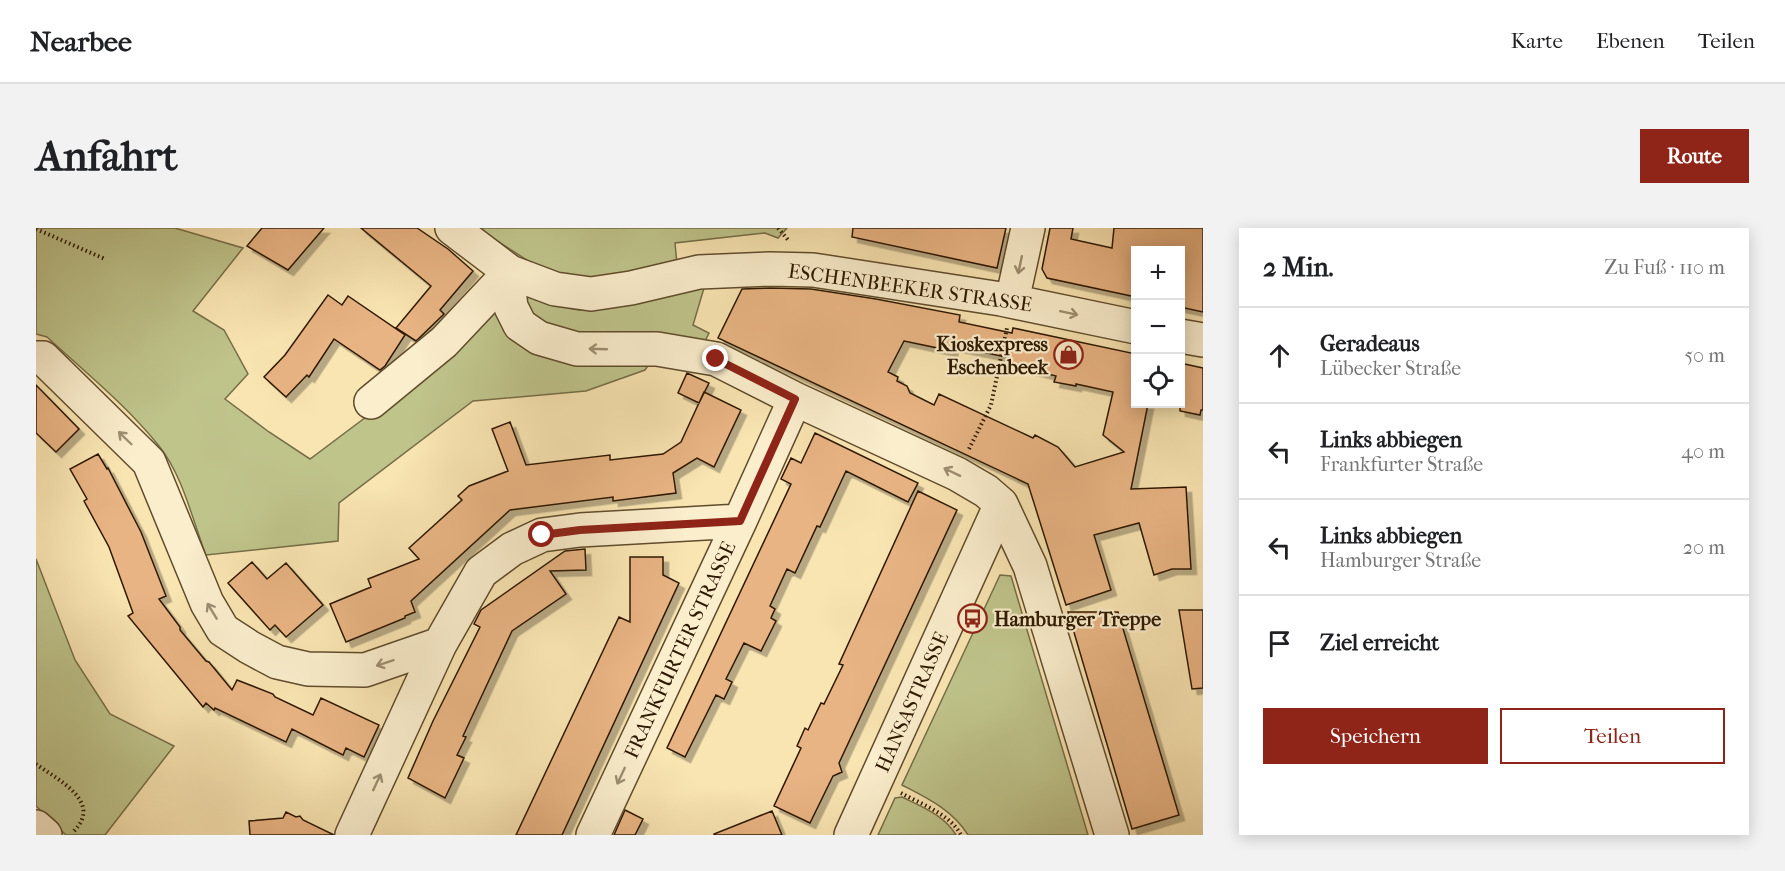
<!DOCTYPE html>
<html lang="de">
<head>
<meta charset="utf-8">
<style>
  body { margin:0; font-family:"IM FELL French Canon",serif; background:#f2f2f2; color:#202124 }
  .controls { position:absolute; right:18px; top:18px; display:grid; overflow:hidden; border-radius:0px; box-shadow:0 3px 15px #0003 }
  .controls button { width:54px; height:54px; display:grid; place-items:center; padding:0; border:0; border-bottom:2px solid #e0e0e0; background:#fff; color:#202124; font:30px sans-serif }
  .stop { position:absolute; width:18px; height:18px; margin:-14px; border:4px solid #8f2418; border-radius:50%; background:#fff }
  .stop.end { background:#8f2418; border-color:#fff; box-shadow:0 2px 6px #0008 }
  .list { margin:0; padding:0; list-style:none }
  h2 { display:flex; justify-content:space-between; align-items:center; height:78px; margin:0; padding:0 24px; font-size:26px }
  h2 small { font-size:20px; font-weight:400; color:#757577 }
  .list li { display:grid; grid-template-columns:39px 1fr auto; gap:18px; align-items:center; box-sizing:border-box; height:96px; padding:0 24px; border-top:2px solid #e0e0e0 }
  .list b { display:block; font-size:22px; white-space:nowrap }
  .list p { margin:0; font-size:20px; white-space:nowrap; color:#757577 }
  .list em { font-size:20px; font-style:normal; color:#757577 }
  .actions { display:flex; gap:12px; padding:18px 24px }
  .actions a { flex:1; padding:14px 0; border:2px solid #8f2418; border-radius:0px; text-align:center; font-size:21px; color:#8f2418 }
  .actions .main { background:#8f2418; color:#fff }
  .icon { flex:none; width:33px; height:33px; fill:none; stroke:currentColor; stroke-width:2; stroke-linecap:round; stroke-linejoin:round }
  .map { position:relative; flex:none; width:1167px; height:607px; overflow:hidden; border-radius:0px }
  header { display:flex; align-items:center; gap:36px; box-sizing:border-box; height:84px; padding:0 30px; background:#fff; border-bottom:2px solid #e0e0e0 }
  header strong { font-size:28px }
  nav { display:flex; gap:33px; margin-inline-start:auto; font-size:21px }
  .intro { display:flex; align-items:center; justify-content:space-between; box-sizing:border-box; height:144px; padding:0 36px }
  h1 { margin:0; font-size:42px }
  .button { padding:15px 27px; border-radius:0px; background:#8f2418; color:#fff; font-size:21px; font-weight:700 }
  main { display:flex; gap:36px; padding:0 36px }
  aside { flex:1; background:#fff; border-radius:0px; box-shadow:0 3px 15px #0003 }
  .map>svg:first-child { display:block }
  .green { fill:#bfc48b; stroke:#766e46; stroke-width:1.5 }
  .building { fill:#e9b483; stroke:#2d1900; stroke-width:1.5; fill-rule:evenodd; filter:url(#shadow) }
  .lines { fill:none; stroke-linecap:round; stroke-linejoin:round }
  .minor-casing { stroke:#604c2c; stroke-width:36 }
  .path { stroke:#2d1900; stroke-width:4; stroke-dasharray:1.5 3; stroke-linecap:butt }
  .minor { stroke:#fbeecd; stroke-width:33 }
  .oneway { stroke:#9e8e71 }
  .route { stroke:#8f2418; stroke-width:8 }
  .labels { text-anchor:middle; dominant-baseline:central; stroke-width:4.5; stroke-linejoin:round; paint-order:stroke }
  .street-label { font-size:20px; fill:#2d1900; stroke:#fbeecd }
  .poi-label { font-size:20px; font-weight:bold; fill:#2d1900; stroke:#fbeecd; text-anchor:end }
</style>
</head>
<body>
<header>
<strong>Nearbee</strong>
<nav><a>Karte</a><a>Ebenen</a><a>Teilen</a></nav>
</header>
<div class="intro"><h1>Anfahrt</h1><a class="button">Route</a></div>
<main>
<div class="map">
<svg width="1167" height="607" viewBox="0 0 1167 607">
  <defs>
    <filter id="shadow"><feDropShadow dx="5.5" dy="5.5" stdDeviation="0" flood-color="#0004"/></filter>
  </defs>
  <rect width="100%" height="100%" fill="#f9e5b2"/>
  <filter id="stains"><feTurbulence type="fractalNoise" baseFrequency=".00333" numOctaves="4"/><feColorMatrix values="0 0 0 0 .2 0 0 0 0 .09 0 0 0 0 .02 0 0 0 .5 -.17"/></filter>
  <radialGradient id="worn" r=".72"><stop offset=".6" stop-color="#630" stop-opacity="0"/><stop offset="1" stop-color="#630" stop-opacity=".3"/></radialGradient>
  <path class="green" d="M0 0H139L207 20 157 83 188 102 212 146 189 171 233 204 274 231 330 189 450 73 471 95 618 129 609 142 550 163 437 173 303 275 302 313 170 327C156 291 147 248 123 218 91 178 49 144 11 109L0 106Z
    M441 0H751L742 10 729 5 639 15 641 36 545 53 497 36Z
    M668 60 657 97 673 105 667 117 552 113 495 89 485 68C504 68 524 81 544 82 563 82 581 76 599 72 622 67 644 62 668 60Z
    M0 331 39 432 74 486 138 518 69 607H30L0 578Z
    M964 347 975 348 1052 607H932C917 582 891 570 866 557Z
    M866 569C886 579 908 587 920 607H842L859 570Z"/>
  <path class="building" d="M226 0H288L252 42 211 18Z
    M325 0H381L412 21 437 43 404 82 408 86 380 113 360 100 395 58Z
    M817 0H970L961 40 816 9Z
    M1014 0H1037L1035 11 1076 20 1078 0H1167V84L1144 79V22H1100V69L1011 50 1006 41Z
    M734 60 775 61 840 71 924 87 923 94 976 105 977 100 1100 126V176H1112L1095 261 1150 259 1155 341H1136L1118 347 1103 295 1058 307 1075 362 1030 377 992 256 682 110 706 61ZM868 113 916 123 917 118 970 129 969 135 1020 148 1018 154 1040 158V156L1077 164 1067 207 1088 224 1039 239 1022 219 999 207 997 210 903 166 898 177 874 165 871 158 861 153 862 149 852 144Z
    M292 67 306 77 312 68 369 107 349 138 344 142 298 111 273 149 271 147 250 169 228 149 249 127Z
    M1144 135 1167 140V182H1165L1164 187 1144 183Z
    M651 145 673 155 663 175 642 165Z
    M0 157 43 201 20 224 0 205Z
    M668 164 705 182 678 239 661 230 637 245 640 265 577 273V269L474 282 375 373 379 384 369 388V390L310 414 294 376 335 359 332 351 383 331 373 320 426 272 422 268 433 258 472 243 456 201 474 194 490 237 574 227V232L627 226 645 214Z
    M779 205 882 255 872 274 810 243 784 299 781 298 759 345 751 341 734 378 739 381 735 390 740 393 725 423 708 415 690 451 696 454 688 471 680 467 649 529 631 520 755 256 745 251 755 230 765 235Z
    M62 226 71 241 72 240 105 304 130 368 123 371 144 399V402L170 433 173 434 196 462 201 452 237 466 239 469 277 487 285 470 343 497 328 529 310 520 307 527 256 501 250 514 179 480 178 482 170 475 167 479 92 388 97 385 73 319 48 273 51 271 34 241Z
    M882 263 921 282 803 535 806 544 797 548 774 595 738 578 765 520 761 518 769 500 772 502 785 475 788 476 807 437 803 436Z
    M549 321 550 342 514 343 530 366 476 403 427 508 430 509 421 527 428 530 409 570 372 550 397 493 444 399 438 396 445 382 529 323Z
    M594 329H627V347L643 355 526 607H480L583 389 594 394Z
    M216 334 231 351 250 335 287 377 250 409 239 397 234 402 192 355Z
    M1143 382H1167V460L1156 461Z
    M1032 384H1082L1143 587 1096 601Z
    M589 582 607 591 599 607H578Z
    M736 583 746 607H678V606Z
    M250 584 260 589 264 588 267 592 298 607H214L213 593 247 590Z"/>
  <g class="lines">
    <defs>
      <path id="minor" d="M416 0 474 44 519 61 555 66 595 60 663 44 734 41 777 42 965 71 1100 99
        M474 44 473 62 475 79 484 97 503 110 541 121H621L680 131 759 171 921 246 950 263 965 276 994 338 1076 607
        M976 73 992 0
        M1144 108 1167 112
        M0 130H7L113 234 171 375 187 402 213 419 241 434 272 441 329 442 404 416
        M335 174 408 114 474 44
        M0 599 9 607
        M316 607 404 416 445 344 476 321 506 307 544 302 704 293
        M557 607 704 293 759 171
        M815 607 965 276"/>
    </defs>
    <use href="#minor" class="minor-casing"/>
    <path class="path" d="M742 0 753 13
      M0 1 69 31
      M933 221 955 177 971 100
      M0 536C22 552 68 574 37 604
      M865 565C885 576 914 586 925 607"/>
    <use href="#minor" class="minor"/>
  </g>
  <defs><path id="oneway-shaft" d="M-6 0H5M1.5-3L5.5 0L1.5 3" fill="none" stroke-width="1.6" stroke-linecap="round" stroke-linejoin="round" transform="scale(1.5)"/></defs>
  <g class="oneway">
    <use href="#oneway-shaft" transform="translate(984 37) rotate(102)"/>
    <use href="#oneway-shaft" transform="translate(1033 85) rotate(12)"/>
    <use href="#oneway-shaft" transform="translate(562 121) rotate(-178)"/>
    <use href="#oneway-shaft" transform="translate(89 210) rotate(-136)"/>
    <use href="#oneway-shaft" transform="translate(916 244) rotate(-154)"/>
    <use href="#oneway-shaft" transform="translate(176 383) rotate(-121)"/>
    <use href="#oneway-shaft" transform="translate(349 435) rotate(162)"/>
    <use href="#oneway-shaft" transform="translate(585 548) rotate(115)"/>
    <use href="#oneway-shaft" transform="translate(341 554) rotate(-65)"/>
  </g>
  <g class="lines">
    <path class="route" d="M506 307 544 302 704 293 759 171 680 131"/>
  </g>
  <defs>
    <symbol id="shop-ring" viewBox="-11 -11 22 22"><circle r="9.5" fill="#fbeecd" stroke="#8f2418" stroke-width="1.5"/><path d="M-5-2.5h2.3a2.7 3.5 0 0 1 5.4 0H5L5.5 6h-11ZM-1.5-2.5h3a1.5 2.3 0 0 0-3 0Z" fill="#8f2418"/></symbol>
    <symbol id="bus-ring" viewBox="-11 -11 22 22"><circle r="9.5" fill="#fbeecd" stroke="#8f2418" stroke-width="1.5"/><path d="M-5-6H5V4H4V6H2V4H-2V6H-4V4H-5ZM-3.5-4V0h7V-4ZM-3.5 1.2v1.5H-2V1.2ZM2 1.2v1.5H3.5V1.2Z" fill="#8f2418"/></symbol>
  </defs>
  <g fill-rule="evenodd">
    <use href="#shop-ring" x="1016" y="110" width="33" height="33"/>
    <use href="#bus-ring" x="920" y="374" width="33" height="33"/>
  </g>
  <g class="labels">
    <g class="street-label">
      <text transform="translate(874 60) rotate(8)">ESCHENBEEKER STRASSE</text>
      <text transform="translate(644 422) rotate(-65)">FRANKFURTER STRASSE</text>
      <text transform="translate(876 474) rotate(-66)">HANSASTRASSE</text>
    </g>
    <g class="poi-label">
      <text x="1012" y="116">Kioskexpress<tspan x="1012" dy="23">Eschenbeek</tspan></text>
      <text x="958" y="391" text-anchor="start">Hamburger Treppe</text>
    </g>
  </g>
  <rect width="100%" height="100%" filter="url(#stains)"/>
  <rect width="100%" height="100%" fill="url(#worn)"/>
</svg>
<div class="controls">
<button>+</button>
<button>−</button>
<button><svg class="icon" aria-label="locate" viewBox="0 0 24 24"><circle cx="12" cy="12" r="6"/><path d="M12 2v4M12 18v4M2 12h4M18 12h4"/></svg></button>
</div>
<div class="stop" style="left:506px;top:307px"></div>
<div class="stop end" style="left:680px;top:131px"></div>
</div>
<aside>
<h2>2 Min.<small>Zu Fuß · 110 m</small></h2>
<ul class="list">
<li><svg class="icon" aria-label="ahead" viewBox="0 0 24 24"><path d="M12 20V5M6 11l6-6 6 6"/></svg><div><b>Geradeaus</b><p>Lübecker Straße</p></div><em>50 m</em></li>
<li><svg class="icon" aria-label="left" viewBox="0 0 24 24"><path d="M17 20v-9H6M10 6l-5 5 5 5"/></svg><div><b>Links abbiegen</b><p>Frankfurter Straße</p></div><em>40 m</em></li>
<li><svg class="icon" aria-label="left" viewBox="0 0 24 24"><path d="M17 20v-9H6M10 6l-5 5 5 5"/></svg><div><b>Links abbiegen</b><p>Hamburger Straße</p></div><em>20 m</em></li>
<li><svg class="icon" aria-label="arrive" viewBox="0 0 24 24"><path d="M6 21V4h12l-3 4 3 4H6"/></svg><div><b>Ziel erreicht</b></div></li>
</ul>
<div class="actions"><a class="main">Speichern</a><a>Teilen</a></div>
</aside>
</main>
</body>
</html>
